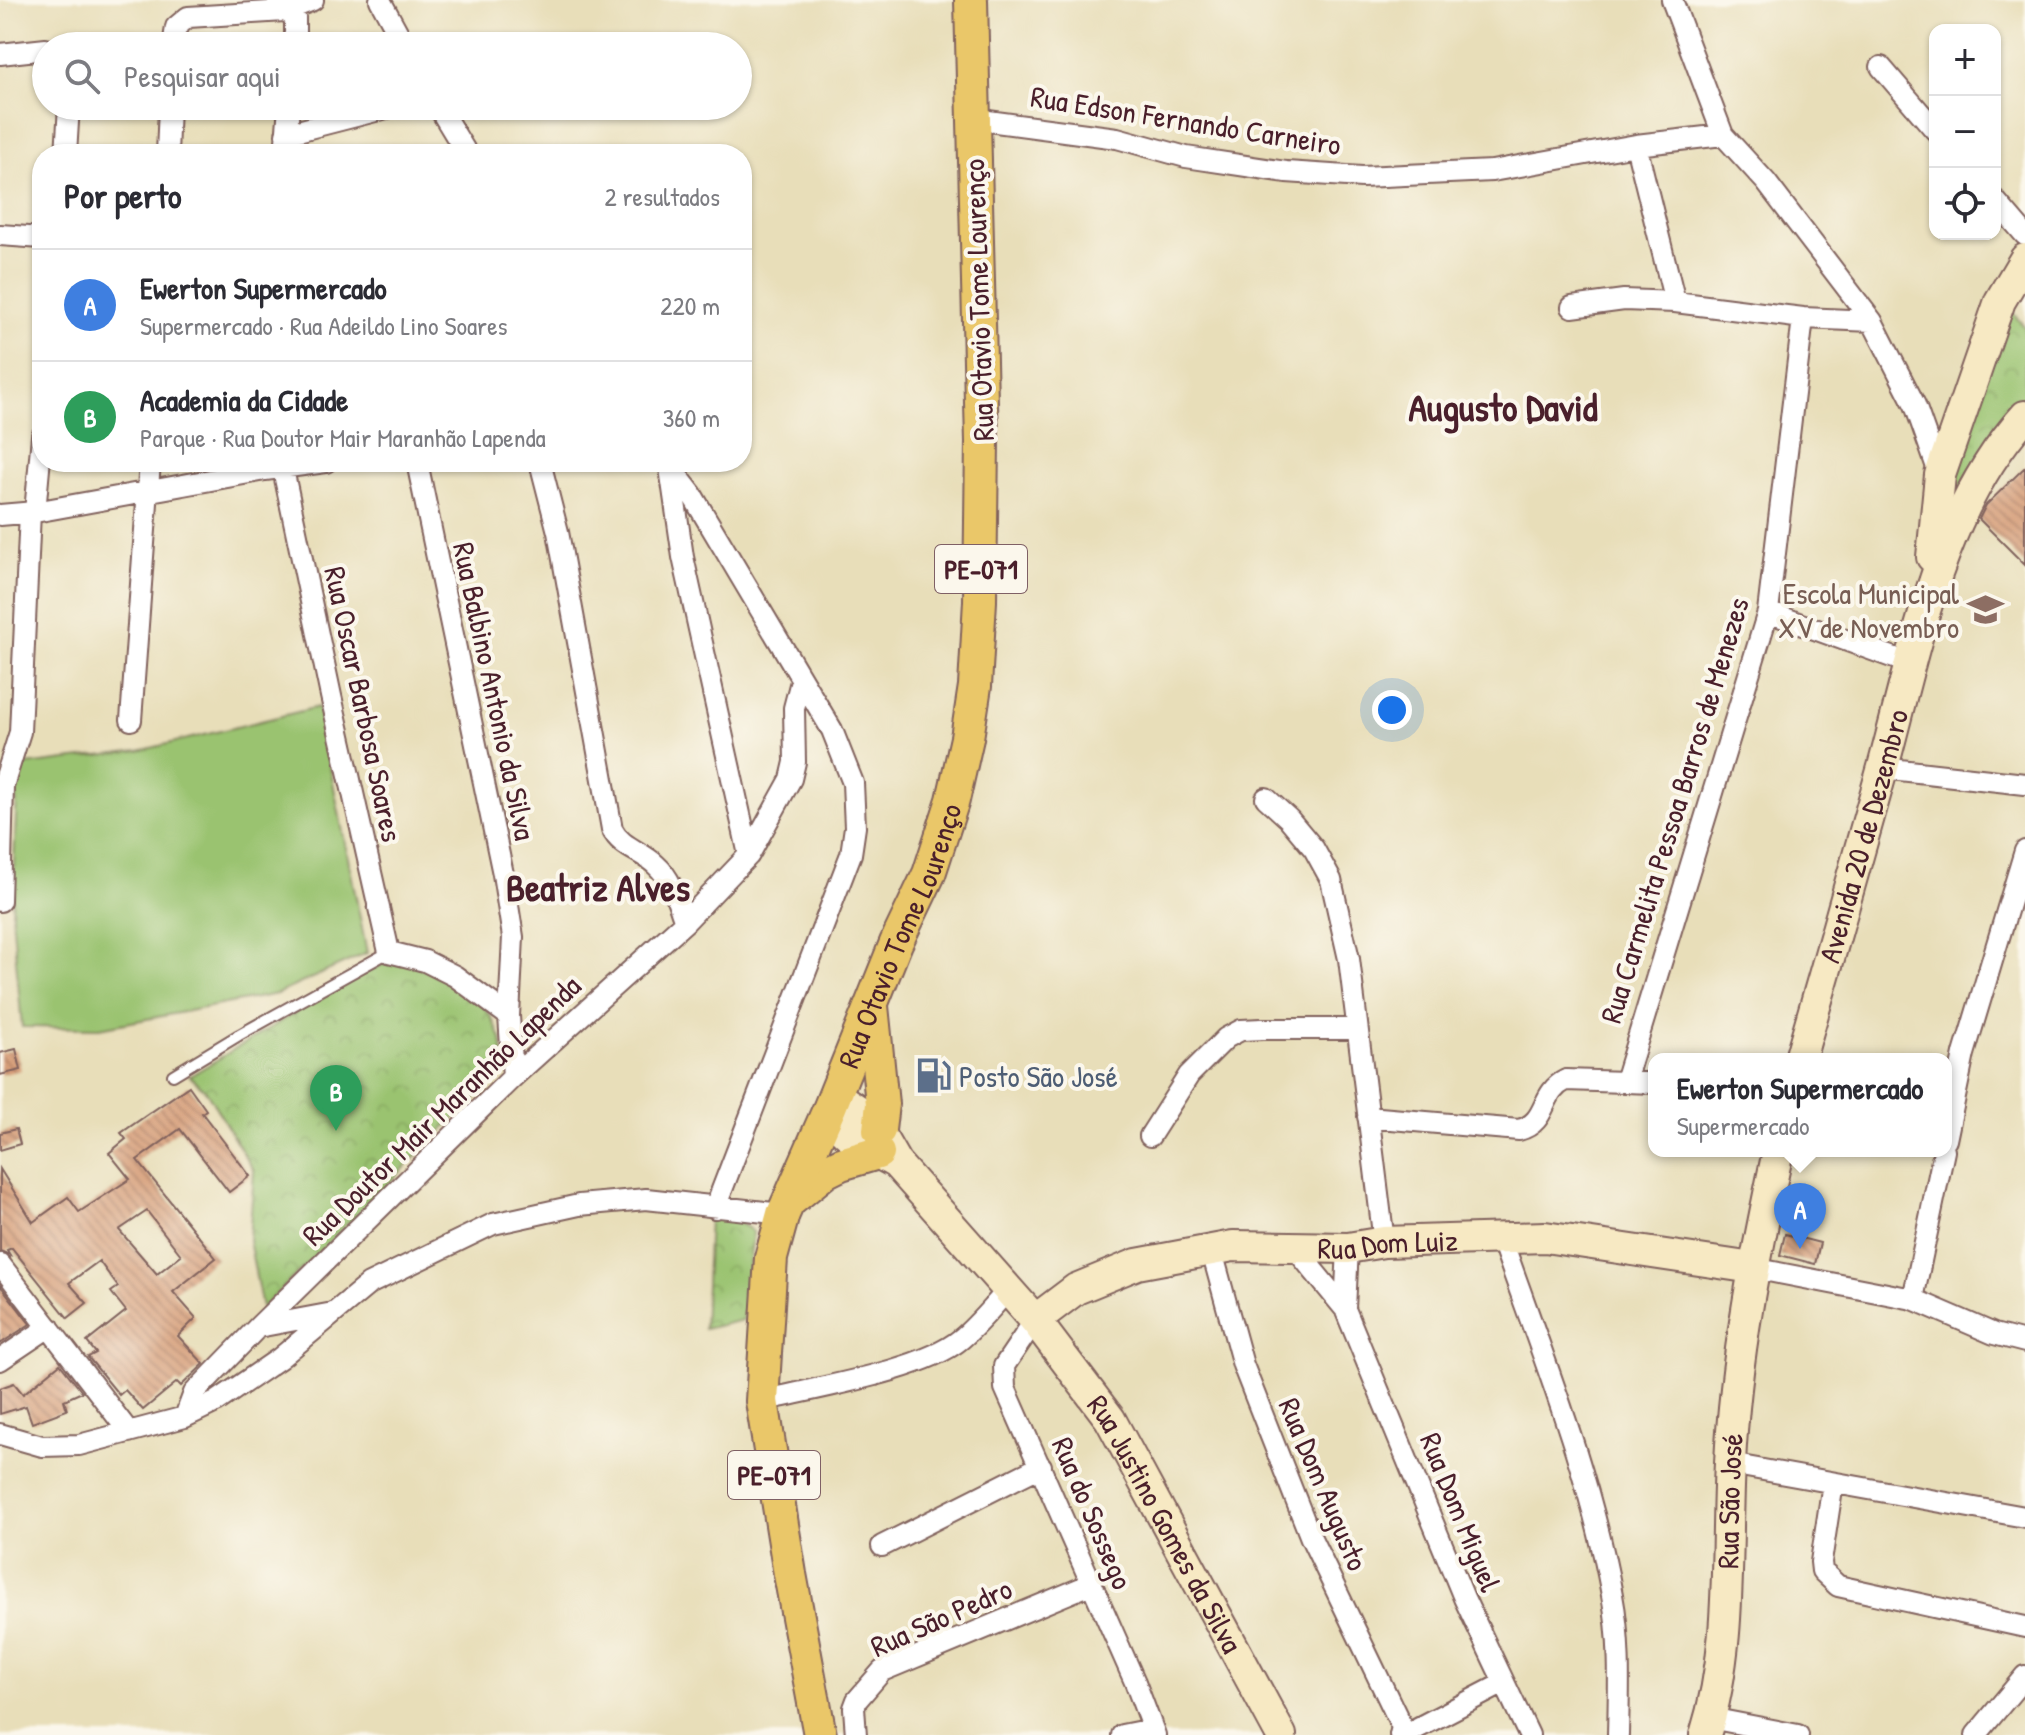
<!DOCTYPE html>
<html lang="pt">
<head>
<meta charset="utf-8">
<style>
  body { margin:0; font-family:"Patrick Hand",sans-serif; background:#f2f2f3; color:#2b2b33 }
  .controls { position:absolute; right:24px; top:24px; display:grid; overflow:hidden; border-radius:16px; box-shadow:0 2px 6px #0004 }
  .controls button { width:72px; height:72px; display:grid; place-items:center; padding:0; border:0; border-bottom:2px solid #e1e1e2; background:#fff; color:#2b2b33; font:40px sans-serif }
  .you { position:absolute; left:1392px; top:710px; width:28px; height:28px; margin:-20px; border:6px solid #fff; border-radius:50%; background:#1a73e8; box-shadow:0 0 0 12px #1a73e833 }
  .badge { display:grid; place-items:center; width:52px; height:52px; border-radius:50%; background:#0f766e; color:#fff; font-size:26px; font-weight:700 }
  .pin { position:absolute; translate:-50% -66px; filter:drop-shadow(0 2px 4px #0008) }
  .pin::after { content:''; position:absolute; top:42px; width:28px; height:24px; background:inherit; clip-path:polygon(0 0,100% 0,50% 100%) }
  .popup { position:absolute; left:1648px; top:1053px; width:304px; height:104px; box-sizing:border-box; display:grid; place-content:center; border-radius:16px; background:#fff; filter:drop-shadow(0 2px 6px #0005); font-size:26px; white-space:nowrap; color:#7c7c81 }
  .popup b { font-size:30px; color:#2b2b33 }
  .popup::after { content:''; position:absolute; left:50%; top:100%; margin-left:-16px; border:16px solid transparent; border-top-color:#fff }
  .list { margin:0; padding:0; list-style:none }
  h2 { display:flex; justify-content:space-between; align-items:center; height:104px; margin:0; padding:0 32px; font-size:34px }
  h2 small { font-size:26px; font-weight:400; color:#7c7c81 }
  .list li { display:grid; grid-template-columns:52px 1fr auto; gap:24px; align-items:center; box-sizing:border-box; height:112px; padding:0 32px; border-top:2px solid #e1e1e2 }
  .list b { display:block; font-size:30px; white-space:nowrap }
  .list p { margin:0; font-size:26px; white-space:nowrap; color:#7c7c81 }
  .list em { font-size:26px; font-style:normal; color:#7c7c81 }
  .icon { flex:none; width:44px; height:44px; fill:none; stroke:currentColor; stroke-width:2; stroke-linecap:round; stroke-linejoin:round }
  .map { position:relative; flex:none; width:2025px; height:1735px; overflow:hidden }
  .search { position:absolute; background:#fff; box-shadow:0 2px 6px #0004; left:32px; top:32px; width:720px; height:88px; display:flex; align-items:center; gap:20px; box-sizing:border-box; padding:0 28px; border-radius:44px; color:#7c7c81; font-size:30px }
  .panel { position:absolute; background:#fff; box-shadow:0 2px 6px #0004; left:32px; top:144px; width:720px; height:328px; border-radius:32px }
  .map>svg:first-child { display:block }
  .park { fill:url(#park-crowns); stroke:#72714d; stroke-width:2 }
  .pitch { fill:#9ac36f; stroke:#72714d; stroke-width:2 }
  .building { fill:url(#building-back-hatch); fill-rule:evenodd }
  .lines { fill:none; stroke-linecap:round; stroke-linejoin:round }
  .lane-casing { stroke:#81625d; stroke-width:14 }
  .street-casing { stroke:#81625d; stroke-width:24 }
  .secondary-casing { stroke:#81625d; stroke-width:34 }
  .primary-casing { stroke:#81625d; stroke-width:36 }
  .lane { stroke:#fff; stroke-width:10 }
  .street { stroke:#fff; stroke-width:20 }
  .secondary { stroke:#f7e9c3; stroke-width:30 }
  .primary { stroke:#eac769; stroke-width:32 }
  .labels { text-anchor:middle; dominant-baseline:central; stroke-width:8; stroke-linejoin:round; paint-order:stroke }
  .shield { fill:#fbf7ec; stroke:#7f6065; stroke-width:2 }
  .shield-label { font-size:28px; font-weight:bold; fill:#4a1f2b }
  .street-label { font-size:30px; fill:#4a1f2b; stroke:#fbf7ec }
  .education-label { font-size:30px; fill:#785e54; stroke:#fbf7ec; text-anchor:end }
  .service-label { font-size:30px; fill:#4e5e75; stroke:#fbf7ec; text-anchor:start }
  .district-label { font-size:38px; font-weight:bold; fill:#4a1f2b; stroke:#fbf7ec }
</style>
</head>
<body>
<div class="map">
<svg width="2025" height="1735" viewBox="0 0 2025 1735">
  <defs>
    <pattern id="park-crowns" width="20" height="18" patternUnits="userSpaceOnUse" patternTransform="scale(2)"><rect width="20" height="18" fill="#9ac36f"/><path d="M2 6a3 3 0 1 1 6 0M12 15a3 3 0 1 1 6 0" fill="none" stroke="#86a760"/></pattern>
    <pattern id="building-back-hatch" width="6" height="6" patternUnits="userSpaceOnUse" patternTransform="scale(2)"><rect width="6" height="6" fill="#d69d78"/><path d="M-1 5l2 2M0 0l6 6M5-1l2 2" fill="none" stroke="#b07f63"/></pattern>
  </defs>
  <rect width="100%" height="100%" fill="#fbf7ec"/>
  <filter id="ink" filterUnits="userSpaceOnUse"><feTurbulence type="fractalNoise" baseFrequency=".0125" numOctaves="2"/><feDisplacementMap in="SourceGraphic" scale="16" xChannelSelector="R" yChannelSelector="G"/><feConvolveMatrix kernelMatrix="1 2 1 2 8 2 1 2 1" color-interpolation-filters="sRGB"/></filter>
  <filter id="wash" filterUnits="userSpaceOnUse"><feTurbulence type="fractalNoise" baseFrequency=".006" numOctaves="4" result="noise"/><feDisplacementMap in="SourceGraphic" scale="32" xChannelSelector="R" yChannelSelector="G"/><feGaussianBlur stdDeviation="1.8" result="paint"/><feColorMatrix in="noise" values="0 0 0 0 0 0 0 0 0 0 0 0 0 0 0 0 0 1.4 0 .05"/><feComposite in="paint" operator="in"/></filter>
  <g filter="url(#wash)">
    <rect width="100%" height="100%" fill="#e8deb9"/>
    <path class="park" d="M2010 310 2025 327V400L1998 433 1955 494 1951 493 1948 480Z
      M391 960 410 962 475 996 490 1015 501 1038 504 1061 496 1078 262 1308 249 1240 254 1171 206 1091 190 1076 353 978Z
      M709 1217C726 1219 740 1220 753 1232L743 1320 704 1329Z"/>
    <path class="pitch" d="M318 707 367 953 277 994 100 1028 22 1027 12 915 18 766 139 751Z"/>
    <g id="blocks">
      <path class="building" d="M2025 467V565L1979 519 1986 505Z
        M16 1049 21 1070 0 1075V1053Z
        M189 1086 206 1110 202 1113 250 1176 229 1192 180 1129 137 1160 216 1258 173 1292 196 1318 178 1336 204 1364 181 1386 177 1382 143 1410 125 1390 119 1395 88 1357 96 1353 87 1342 126 1311 111 1292 118 1287 99 1261 69 1283 87 1303 68 1318 12 1248 7 1250 10 1255 0 1251V1169L33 1222 68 1197 79 1212 130 1179 109 1153 126 1139 121 1133ZM147 1211 181 1255 157 1274 119 1230Z
        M16 1129 20 1144 0 1150V1133Z
        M1785 1234 1820 1243 1815 1264 1780 1255Z
        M0 1285 30 1324 0 1344Z
        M60 1364 82 1392 64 1400 67 1410 32 1423 26 1406 0 1414V1388L14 1383 23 1394Z"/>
    </g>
  </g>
  <g filter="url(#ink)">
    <use href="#blocks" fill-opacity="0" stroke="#81625d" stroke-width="2"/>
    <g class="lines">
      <defs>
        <path id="lane" d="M173 1075 239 1035 389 952"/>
        <path id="street" d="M380 0 405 46
          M1672 0 1723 135 1766 182 1872 321 1915 405 1940 476
          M285 11 295 17V46
          M173 46 176 27 188 17 285 11 313 0
          M0 54 46 49
          M1881 67 1935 130
          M438 106 467 154
          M973 119 1117 138 1186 157 1286 172 1362 177 1492 171 1636 145 1723 135
          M286 134 395 106
          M1636 145 1675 302
          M66 154 69 106
          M167 154 169 106
          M285 154 289 106
          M1995 200 2025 235
          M0 235 42 238
          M1572 307 1624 300 1675 302 1803 318 1872 321
          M417 462 503 874 513 937 509 1016 513 1077
          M540 462 558 532 612 829C621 848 642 851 656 865 672 879 678 902 685 922
          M667 462 691 493 832 730 853 783 855 827 851 854 715 1208
          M670 468 683 557 749 855
          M283 469 331 696 389 952 425 961 455 976 509 1016
          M35 512 42 436
          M0 515 35 512 265 470 326 462
          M1768 612 1911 664
          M131 720 150 462
          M1882 768 2025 784
          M1266 798 1289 819 1314 849 1331 880 1349 959 1384 1242
          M0 901 3 786 20 732 30 512
          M1625 1081 1768 612 1803 318
          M1368 1117 1519 1130C1549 1122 1539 1093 1566 1080L1654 1083
          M1150 1136 1189 1075 1226 1038 1241 1030 1262 1029H1357
          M1946 1140 1964 1054 2025 851
          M1502 1240C1543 1357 1590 1473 1612 1595 1621 1641 1619 1688 1618 1735
          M1294 1247 1345 1309 1464 1598 1529 1735
          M1211 1248 1243 1365 1294 1495 1311 1538 1402 1727 1400 1735
          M0 1264 129 1432
          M1753 1268 1913 1299 1994 1334 2025 1342
          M1913 1299 1944 1151
          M1345 1309 1348 1248
          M1035 1320 1004 1366 1005 1388 1135 1682 1155 1735
          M258 1327 333 1313
          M0 1360 49 1327
          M762 1401C814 1388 923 1371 961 1339 978 1325 993 1306 1008 1290
          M185 1417 194 1393 258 1327 513 1077 685 922 749 855 791 779 795 762 794 708 801 681
          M0 1434 42 1446 79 1445 185 1417 216 1402 280 1358 369 1284 493 1224 579 1205 646 1199 783 1214
          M1730 1464 2025 1517
          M1833 1483 1821 1562 1822 1571 1838 1586 2025 1627
          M882 1546 1041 1466
          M1710 1718 1798 1735
          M856 1735 854 1708 857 1700 882 1671 1091 1584
          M1122 1735 1152 1729
          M1404 1735 1502 1684
          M1976 1735 2025 1676"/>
        <g id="secondary">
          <path d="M1932 557 1940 475 2000 301 2025 259"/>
          <path id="s1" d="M1800 1059C1828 962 1856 864 1883 767 1915 649 1940 509 2025 416"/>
          <path id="s2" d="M896 1163C872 1149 836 1136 830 1107L844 1101 870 1118 896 1163 1035 1320 1110 1419 1281 1735"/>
          <path id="s3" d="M1035 1320 1076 1289 1137 1264 1233 1246 1348 1248 1384 1242 1545 1237 1753 1268"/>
          <path id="s4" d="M1705 1735C1733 1646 1725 1555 1730 1463 1735 1356 1756 1255 1778 1151"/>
        </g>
        <g id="primary">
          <path d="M872 1006 882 1104 879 1130"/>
          <path d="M792 1199 825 1172 841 1164 878 1153"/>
          <path id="s5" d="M820 1735 790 1574 762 1401 771 1258 783 1214 830 1107 896 943 929 874 953 800 967 738 975 686 980 601 982 442 971 0"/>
        </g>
      </defs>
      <use href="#lane" class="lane-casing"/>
      <use href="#street" class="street-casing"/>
      <use href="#secondary" class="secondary-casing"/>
      <use href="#primary" class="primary-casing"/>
      <use href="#lane" class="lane"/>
      <use href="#street" class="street"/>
      <use href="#secondary" class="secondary"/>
      <use href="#primary" class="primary"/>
    </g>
  </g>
  <defs>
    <symbol id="school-bare" viewBox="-9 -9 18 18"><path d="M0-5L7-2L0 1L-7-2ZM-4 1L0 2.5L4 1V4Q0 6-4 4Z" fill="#8d6e63" stroke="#fbf7ec" stroke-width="2.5" paint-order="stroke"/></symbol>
    <symbol id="fuel-bare" viewBox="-9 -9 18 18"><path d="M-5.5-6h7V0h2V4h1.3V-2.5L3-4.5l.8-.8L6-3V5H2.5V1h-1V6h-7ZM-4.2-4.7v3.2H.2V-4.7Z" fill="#5c6f8a" stroke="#fbf7ec" stroke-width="2.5" paint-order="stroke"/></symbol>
  </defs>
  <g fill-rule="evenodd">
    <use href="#school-bare" x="1960" y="584" width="51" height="51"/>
    <use href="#fuel-bare" x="908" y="1050" width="51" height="51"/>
  </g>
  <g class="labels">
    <g class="shield">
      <rect x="935" y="545" width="92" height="48" rx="6"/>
      <rect x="728" y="1451" width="92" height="48" rx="6"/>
    </g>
    <g class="shield-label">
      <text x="981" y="569">PE-071</text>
      <text x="774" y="1475">PE-071</text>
    </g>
    <g class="street-label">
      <text transform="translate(1186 120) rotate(9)">Rua Edson Fernando Carneiro</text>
      <text transform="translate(978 300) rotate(-92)">Rua Otavio Tome Lourenço</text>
      <text transform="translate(495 691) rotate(78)">Rua Balbino Antonio da Silva</text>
      <text transform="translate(364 704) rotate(78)">Rua Oscar Barbosa Soares</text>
      <text transform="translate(1674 810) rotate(-73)">Rua Carmelita Pessoa Barros de Menezes</text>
      <text stroke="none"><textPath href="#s1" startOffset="232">Avenida 20 de Dezembro</textPath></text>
      <text stroke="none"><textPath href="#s5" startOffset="830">Rua Otavio Tome Lourenço</textPath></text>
      <text transform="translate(441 1110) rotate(-44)">Rua Doutor Mair Maranhão Lapenda</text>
      <text stroke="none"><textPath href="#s3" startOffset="370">Rua Dom Luiz</textPath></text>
      <text transform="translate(1324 1484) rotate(67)">Rua Dom Augusto</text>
      <text stroke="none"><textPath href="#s4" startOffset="236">Rua São José</textPath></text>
      <text transform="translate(1461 1512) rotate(68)">Rua Dom Miguel</text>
      <text transform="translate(1093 1513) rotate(67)">Rua do Sossego</text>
      <text stroke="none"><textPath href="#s2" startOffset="640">Rua Justino Gomes da Silva</textPath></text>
      <text transform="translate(941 1617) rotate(-24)">Rua São Pedro</text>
    </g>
    <g class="education-label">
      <text x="1959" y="593">Escola Municipal<tspan x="1959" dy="34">XV de Novembro</tspan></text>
    </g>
    <g class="service-label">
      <text x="959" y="1076">Posto São José</text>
    </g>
    <g class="district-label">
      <text x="1503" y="407">Augusto David</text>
      <text x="598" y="887">Beatriz Alves</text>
    </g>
  </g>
</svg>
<div class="controls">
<button>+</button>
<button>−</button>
<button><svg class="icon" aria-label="locate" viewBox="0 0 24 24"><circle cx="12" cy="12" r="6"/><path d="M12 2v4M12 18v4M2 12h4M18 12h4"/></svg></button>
</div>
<div class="you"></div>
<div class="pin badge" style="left:1800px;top:1249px;background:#3f7fe0">A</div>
<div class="popup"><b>Ewerton Supermercado</b>Supermercado</div>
<div class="pin badge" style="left:336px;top:1131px;background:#2e9e5b">B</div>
<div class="search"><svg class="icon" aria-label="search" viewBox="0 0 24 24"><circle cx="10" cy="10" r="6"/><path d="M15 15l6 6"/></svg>Pesquisar aqui</div>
<section class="panel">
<h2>Por perto<small>2 resultados</small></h2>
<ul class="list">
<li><span class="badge" style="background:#3f7fe0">A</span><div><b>Ewerton Supermercado</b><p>Supermercado · Rua Adeildo Lino Soares</p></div><em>220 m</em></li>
<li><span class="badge" style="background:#2e9e5b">B</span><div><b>Academia da Cidade</b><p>Parque · Rua Doutor Mair Maranhão Lapenda</p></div><em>360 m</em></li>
</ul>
</section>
</div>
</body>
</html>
